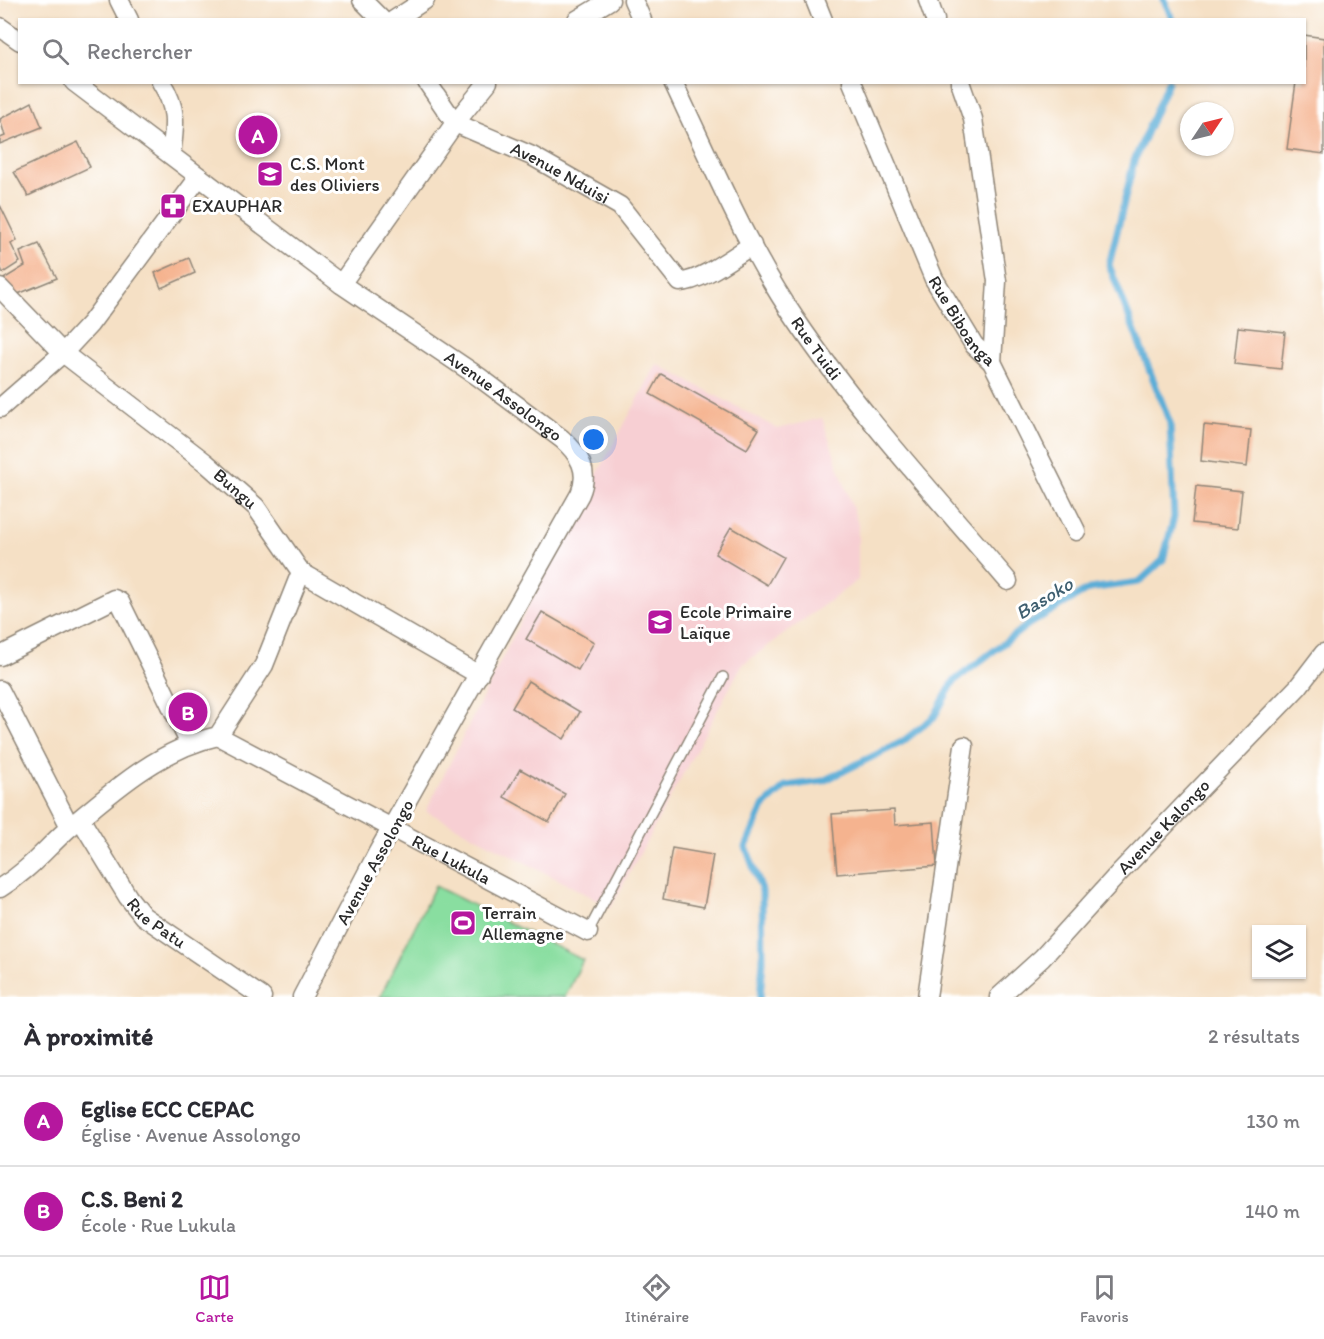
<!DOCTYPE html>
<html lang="fr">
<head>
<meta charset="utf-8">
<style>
  body { margin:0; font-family:Itim,sans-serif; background:#f2f2f3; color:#2b2b33 }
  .controls { position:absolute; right:18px; bottom:18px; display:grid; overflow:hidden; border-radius:0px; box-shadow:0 2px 4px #0004 }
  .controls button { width:54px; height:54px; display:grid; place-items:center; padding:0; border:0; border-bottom:2px solid #e1e1e2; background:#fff; color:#2b2b33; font:30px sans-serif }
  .compass { position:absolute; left:1180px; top:102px; width:54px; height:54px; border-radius:50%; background:#fff; box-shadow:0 2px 4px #0004; rotate:55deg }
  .you { position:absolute; left:594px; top:440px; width:21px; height:21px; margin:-15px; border:4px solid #fff; border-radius:50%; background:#1a73e8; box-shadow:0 0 0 9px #1a73e833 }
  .badge { display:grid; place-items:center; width:39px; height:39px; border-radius:50%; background:#b5179e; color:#fff; font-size:20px; font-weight:700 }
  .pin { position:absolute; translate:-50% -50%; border:3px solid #fff; box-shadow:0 2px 6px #0006 }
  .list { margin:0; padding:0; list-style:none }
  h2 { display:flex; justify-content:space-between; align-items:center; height:78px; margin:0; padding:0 24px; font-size:26px }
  h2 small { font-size:20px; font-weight:400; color:#7c7c81 }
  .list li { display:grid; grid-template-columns:39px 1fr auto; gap:18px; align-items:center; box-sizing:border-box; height:90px; padding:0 24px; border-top:2px solid #e1e1e2 }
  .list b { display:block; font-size:22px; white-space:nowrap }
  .list p { margin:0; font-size:20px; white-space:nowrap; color:#7c7c81 }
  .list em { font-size:20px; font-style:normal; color:#7c7c81 }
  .icon { flex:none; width:33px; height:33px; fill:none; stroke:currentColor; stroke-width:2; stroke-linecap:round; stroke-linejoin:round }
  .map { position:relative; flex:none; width:1324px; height:997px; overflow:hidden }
  .search { position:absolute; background:#fff; box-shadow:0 2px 4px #0004; left:18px; right:18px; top:18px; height:66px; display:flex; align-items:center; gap:15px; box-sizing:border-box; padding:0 21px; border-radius:0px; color:#7c7c81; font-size:22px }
  .sheet { height:258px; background:#fff }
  nav { display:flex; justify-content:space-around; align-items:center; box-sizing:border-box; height:84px; border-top:2px solid #e1e1e2; background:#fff; font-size:16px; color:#7c7c81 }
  nav a { display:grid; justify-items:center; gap:3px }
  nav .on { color:#b5179e }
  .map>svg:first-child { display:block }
  .built { fill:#f7cfd3 }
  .green { fill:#89dea0; stroke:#5a8466; stroke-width:1.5 }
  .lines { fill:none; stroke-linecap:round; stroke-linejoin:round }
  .stream { stroke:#5cadd7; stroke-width:7 }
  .building { fill:#f5b38f }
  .service-casing { stroke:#908678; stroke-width:12 }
  .minor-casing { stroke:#908678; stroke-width:21 }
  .service { stroke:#fff; stroke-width:9 }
  .minor { stroke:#fff; stroke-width:18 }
  .labels { text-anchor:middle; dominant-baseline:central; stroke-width:6; stroke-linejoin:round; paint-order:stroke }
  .poi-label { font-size:18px; fill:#2b2b2b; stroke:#fff; text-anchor:start }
  .street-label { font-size:18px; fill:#2b2b2b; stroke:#fff }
  .water-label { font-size:20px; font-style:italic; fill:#3f5f70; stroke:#fff }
</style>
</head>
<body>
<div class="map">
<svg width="1324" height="997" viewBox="0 0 1324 997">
  <rect width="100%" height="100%" fill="#fff"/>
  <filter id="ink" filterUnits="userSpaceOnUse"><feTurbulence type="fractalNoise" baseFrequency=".0167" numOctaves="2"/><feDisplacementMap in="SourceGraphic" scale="12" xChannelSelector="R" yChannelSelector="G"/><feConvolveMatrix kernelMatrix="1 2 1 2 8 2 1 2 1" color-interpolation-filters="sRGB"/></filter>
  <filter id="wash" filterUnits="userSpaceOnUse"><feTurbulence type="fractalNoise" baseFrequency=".008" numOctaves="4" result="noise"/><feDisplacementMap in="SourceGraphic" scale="24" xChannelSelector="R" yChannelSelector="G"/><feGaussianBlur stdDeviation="1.35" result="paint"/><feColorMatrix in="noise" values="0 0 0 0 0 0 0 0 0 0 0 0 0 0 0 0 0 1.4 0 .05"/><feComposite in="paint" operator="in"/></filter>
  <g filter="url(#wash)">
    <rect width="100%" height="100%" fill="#f5e0c5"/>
    <path class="built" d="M657 364 778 429 822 418 858 524V580L742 665 611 907 426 811 557 548Z"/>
    <path class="green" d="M435 886 583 960 565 997H380Z"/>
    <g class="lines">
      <path class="stream" d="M1164 0 1173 20
        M760 997 763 961 762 891 746 847 763 807 786 786 823 781 902 742 934 717 954 681 1029 624 1089 589 1139 582 1163 560 1174 517 1170 423 1109 265 1134 161 1168 82"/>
    </g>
    <g id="blocks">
      <path class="building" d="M1304 35 1324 38V154L1287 149 1296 82H1304Z
        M32 102 42 127 0 144V138L5 136 0 119Z
        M78 142 90 167 28 196 14 172Z
        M0 205 17 240 11 244 20 262 3 273 0 266Z
        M39 244 57 278 13 296 2 280 25 266 20 252Z
        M189 258 195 273 161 288 155 273Z
        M1238 327 1285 332 1281 369 1234 364Z
        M661 374 759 429 747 449 650 394Z
        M1204 425 1251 430 1247 467 1201 461Z
        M1196 486 1242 491 1238 528 1192 523Z
        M731 527 783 557 767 585 715 554Z
        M542 612 594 642 578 670 526 639Z
        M528 681 580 712 564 739 512 708Z
        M520 769 565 794 549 822 504 797Z
        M894 810 895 825 934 822 937 866 837 874 832 814Z
        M672 848 713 855 704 907 663 899Z"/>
    </g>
  </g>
  <g filter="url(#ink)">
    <use href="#blocks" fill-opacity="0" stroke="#908678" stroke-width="1.5"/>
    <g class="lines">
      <defs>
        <path id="service" d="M588 932 723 677"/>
        <g id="minor">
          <path d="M119 0 129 20"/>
          <path d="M362 0 382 20"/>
          <path d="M633 0 642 20"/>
          <path d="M815 0 823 20"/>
          <path d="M928 0 935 20"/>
          <path d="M394 20 425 0"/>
          <path d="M577 20 610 0"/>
          <path d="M0 27 20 41"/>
          <path id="s1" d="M74 82 341 284 479 377 562 439C579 454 590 471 580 494L378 852 302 997"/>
          <path d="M161 82C178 109 175 125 171 155"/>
          <path id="s2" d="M427 82 455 123 532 156 620 206 680 282C700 282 734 256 752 245"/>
          <path id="s3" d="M673 82C711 162 746 247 796 320 859 413 936 496 1008 581"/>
          <path id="s4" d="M852 82 934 279 974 345 992 362 1076 531"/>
          <path d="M960 82 973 119 997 281 992 362"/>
          <path d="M341 284 455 123 488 82"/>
          <path id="s5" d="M0 288 63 353 206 463 256 507 301 572 479 675"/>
          <path d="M0 408 63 353 90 324 199 177"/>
          <path d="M0 656 114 599 120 602 189 742"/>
          <path d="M0 690 70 827"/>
          <path id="s6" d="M218 736 588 932"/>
          <path id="s7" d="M81 820 128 897 143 916 262 997"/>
          <path d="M0 888C30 870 45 849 70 827 114 790 160 749 218 736L264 665 301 572"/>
          <path d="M927 997 964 746"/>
          <path id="s8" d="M999 997 1042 958 1120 872 1298 687 1324 653"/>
        </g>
      </defs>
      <use href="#service" class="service-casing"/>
      <use href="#minor" class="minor-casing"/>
      <use href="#service" class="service"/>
      <use href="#minor" class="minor"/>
    </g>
  </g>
  <defs>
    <symbol id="school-square" viewBox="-11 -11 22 22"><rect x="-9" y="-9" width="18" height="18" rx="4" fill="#b5179e" stroke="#fff"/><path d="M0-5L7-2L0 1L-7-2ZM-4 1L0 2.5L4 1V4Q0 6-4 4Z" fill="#fff"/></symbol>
    <symbol id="pharmacy-square" viewBox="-11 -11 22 22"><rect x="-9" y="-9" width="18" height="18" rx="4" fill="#b5179e" stroke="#fff"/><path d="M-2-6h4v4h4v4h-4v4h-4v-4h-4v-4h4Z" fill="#fff"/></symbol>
    <symbol id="stadium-square" viewBox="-11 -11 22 22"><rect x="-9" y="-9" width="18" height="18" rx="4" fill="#b5179e" stroke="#fff"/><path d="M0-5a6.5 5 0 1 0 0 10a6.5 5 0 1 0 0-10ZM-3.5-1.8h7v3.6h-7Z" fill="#fff"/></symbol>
  </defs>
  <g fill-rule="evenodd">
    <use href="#school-square" x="255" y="159" width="30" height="30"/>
    <use href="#pharmacy-square" x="158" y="191" width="30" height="30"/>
    <use href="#school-square" x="645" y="607" width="30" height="30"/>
    <use href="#stadium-square" x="448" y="908" width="30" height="30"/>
  </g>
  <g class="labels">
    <g class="poi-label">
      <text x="290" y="164">C.S. Mont<tspan x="290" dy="21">des Oliviers</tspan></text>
      <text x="192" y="206">EXAUPHAR</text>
      <text x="680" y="612">Ecole Primaire<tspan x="680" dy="21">Laïque</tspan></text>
      <text x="482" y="913">Terrain<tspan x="482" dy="21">Allemagne</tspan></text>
    </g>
    <g class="street-label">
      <text stroke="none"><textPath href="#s2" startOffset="166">Avenue Nduisi</textPath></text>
      <text stroke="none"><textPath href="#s4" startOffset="264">Rue Biboanga</textPath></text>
      <text stroke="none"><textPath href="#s3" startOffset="303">Rue Tuidi</textPath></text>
      <text stroke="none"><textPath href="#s1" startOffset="532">Avenue Assolongo</textPath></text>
      <text stroke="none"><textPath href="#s5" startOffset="310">Bungu</textPath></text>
      <text stroke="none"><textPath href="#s8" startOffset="237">Avenue Kalongo</textPath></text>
      <text stroke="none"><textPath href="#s6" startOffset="264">Rue Lukula</textPath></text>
      <text transform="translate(375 862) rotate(-61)">Avenue Assolongo</text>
      <text stroke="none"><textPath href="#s7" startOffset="129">Rue Patu</textPath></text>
    </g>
    <g class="water-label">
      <text transform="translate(1044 598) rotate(-31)">Basoko</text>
    </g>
  </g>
</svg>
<div class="controls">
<button><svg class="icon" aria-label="layers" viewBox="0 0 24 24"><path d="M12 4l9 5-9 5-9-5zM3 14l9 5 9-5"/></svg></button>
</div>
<svg class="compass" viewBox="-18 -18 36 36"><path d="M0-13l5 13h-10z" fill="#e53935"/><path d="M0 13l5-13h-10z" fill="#7c7c81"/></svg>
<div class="you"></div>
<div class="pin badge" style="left:258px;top:135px">A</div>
<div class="pin badge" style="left:188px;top:712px">B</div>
<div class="search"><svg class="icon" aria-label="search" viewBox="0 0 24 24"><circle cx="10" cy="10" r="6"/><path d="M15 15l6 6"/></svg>Rechercher</div>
</div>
<section class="sheet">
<h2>À proximité<small>2 résultats</small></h2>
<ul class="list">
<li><span class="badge">A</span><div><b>Eglise ECC CEPAC</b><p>Église · Avenue Assolongo</p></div><em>130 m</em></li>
<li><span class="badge">B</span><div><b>C.S. Beni 2</b><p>École · Rue Lukula</p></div><em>140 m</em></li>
</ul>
</section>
<nav>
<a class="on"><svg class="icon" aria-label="map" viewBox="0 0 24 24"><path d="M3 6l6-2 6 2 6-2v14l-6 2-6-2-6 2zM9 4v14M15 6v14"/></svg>Carte</a>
<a><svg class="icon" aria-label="directions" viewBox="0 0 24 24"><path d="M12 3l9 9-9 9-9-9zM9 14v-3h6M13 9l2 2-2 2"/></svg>Itinéraire</a>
<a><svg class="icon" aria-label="saved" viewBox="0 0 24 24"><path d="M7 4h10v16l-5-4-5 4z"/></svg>Favoris</a>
</nav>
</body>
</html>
